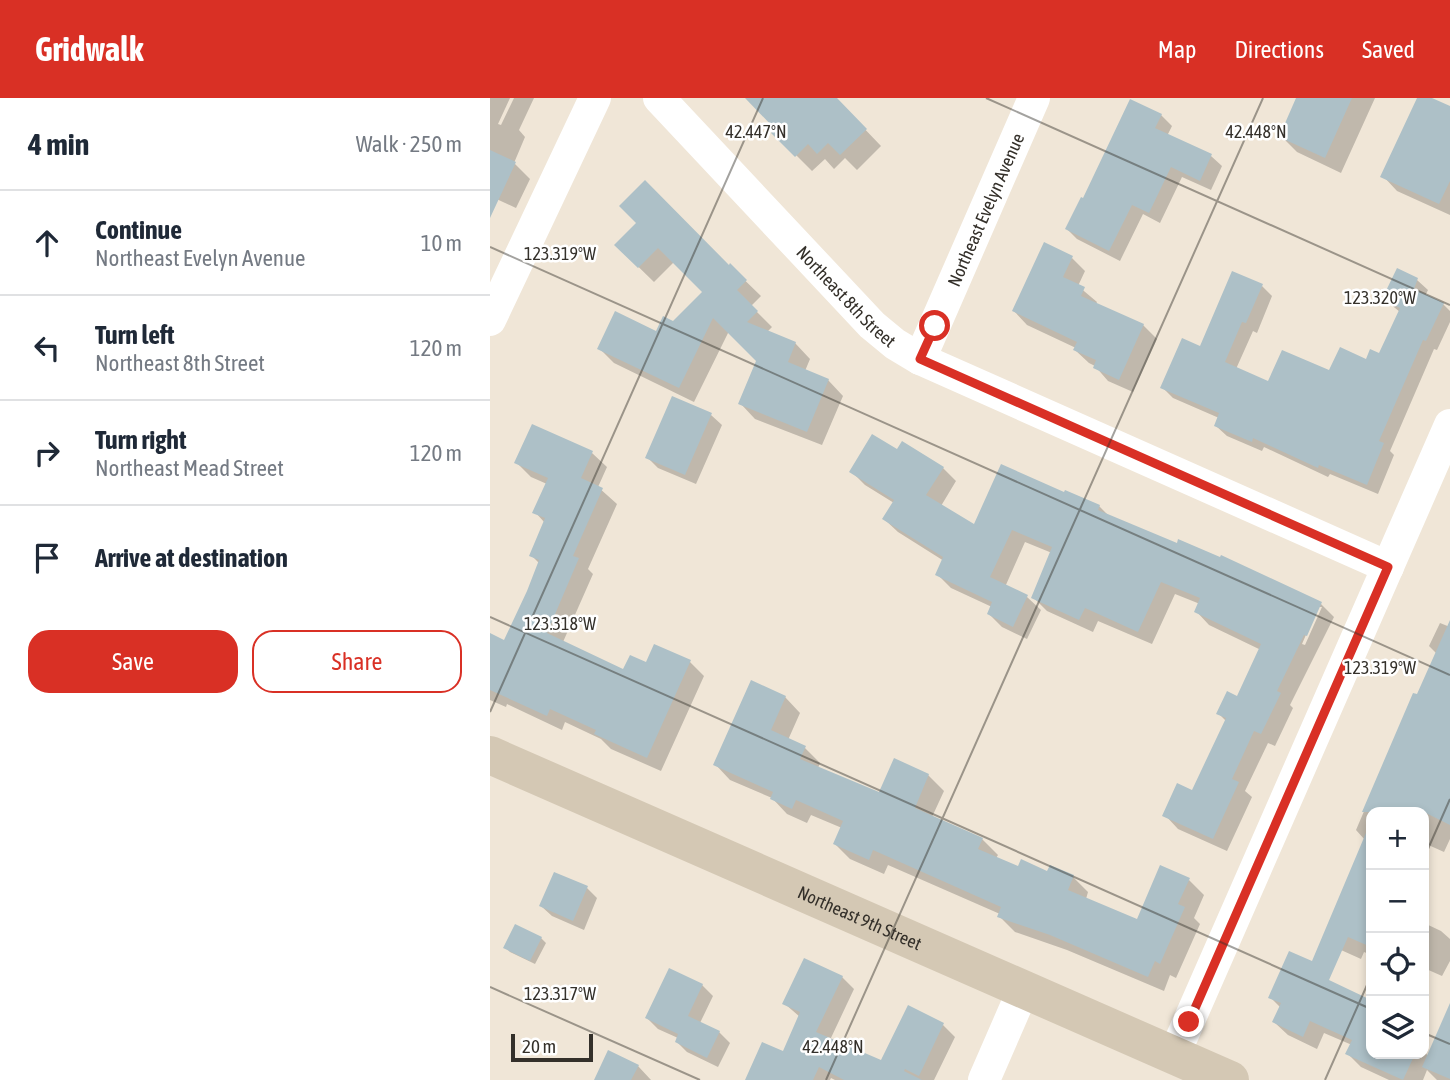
<!DOCTYPE html>
<html lang="en">
<head>
<meta charset="utf-8">
<style>
  body { margin:0; font-family:"Asap Condensed",sans-serif; background:#f2f2f3; color:#1f2937 }
  .controls { position:absolute; right:21px; bottom:21px; display:grid; overflow:hidden; border-radius:14px; box-shadow:0 4px 10px #0003 }
  .controls button { width:63px; height:63px; display:grid; place-items:center; padding:0; border:0; border-bottom:2px solid #e0e1e3; background:#fff; color:#1f2937; font:35px sans-serif }
  .scale { position:absolute; left:21px; bottom:18px; width:82px; box-sizing:border-box; padding-left:7px; border:4px solid #34302a; border-top:0; font-size:19px; line-height:24px; white-space:nowrap; color:#34302a; -webkit-text-stroke:5px #fff; paint-order:stroke }
  .stop { position:absolute; width:21px; height:21px; margin:-16px; border:5px solid #d93025; border-radius:50%; background:#fff }
  .stop.end { background:#d93025; border-color:#fff; box-shadow:0 2px 7px #0008 }
  .list { margin:0; padding:0; list-style:none }
  h2 { display:flex; justify-content:space-between; align-items:center; height:91px; margin:0; padding:0 28px; font-size:30px }
  h2 small { font-size:23px; font-weight:400; color:#747a83 }
  .list li { display:grid; grid-template-columns:46px 1fr auto; gap:21px; align-items:center; box-sizing:border-box; height:105px; padding:0 28px; border-top:2px solid #e0e1e3 }
  .list b { display:block; font-size:26px; white-space:nowrap }
  .list p { margin:0; font-size:23px; white-space:nowrap; color:#747a83 }
  .list em { font-size:23px; font-style:normal; color:#747a83 }
  .actions { display:flex; gap:14px; padding:21px 28px }
  .actions a { flex:1; padding:16px 0; border:2px solid #d93025; border-radius:21px; text-align:center; font-size:24px; color:#d93025 }
  .actions .main { background:#d93025; color:#fff }
  .icon { flex:none; width:38px; height:38px; fill:none; stroke:currentColor; stroke-width:2; stroke-linecap:round; stroke-linejoin:round }
  .map { position:relative; flex:none; width:960px; height:982px; overflow:hidden }
  header { display:flex; align-items:center; gap:42px; box-sizing:border-box; height:98px; padding:0 35px; background:#d93025; color:#fff }
  header strong { font-size:33px }
  nav { display:flex; gap:38px; margin-inline-start:auto; font-size:24px }
  main { display:flex }
  aside { flex:1; background:#fff }
  .map>svg:first-child { display:block }
  .shadow { fill:#0003; fill-rule:evenodd }
  .building { fill:#adc0c7 }
  .lines { fill:none; stroke-linecap:round; stroke-linejoin:round }
  .street { stroke:#fff; stroke-width:32 }
  .secondary { stroke:#d4c8b4; stroke-width:38 }
  .route { stroke:#d93025; stroke-width:9 }
  .ticks { fill:none; stroke:#34302a; stroke-width:2; stroke-opacity:0.45 }
  .labels { text-anchor:middle; dominant-baseline:central; stroke-width:5; stroke-linejoin:round; paint-order:stroke }
  .street-label { font-size:18px; fill:#34302a; stroke:#fff }
  .ticks-label { font-size:18px; text-anchor:middle; fill:#34302a; stroke:#fff; stroke-width:5; stroke-linejoin:round; paint-order:stroke }
</style>
</head>
<body>
<header>
<strong>Gridwalk</strong>
<nav><a>Map</a><a>Directions</a><a>Saved</a></nav>
</header>
<main>
<aside>
<h2>4 min<small>Walk · 250 m</small></h2>
<ul class="list">
<li><svg class="icon" aria-label="ahead" viewBox="0 0 24 24"><path d="M12 20V5M6 11l6-6 6 6"/></svg><div><b>Continue</b><p>Northeast Evelyn Avenue</p></div><em>10 m</em></li>
<li><svg class="icon" aria-label="left" viewBox="0 0 24 24"><path d="M17 20v-9H6M10 6l-5 5 5 5"/></svg><div><b>Turn left</b><p>Northeast 8th Street</p></div><em>120 m</em></li>
<li><svg class="icon" aria-label="right" viewBox="0 0 24 24"><path d="M7 20v-9h11M14 6l5 5-5 5"/></svg><div><b>Turn right</b><p>Northeast Mead Street</p></div><em>120 m</em></li>
<li><svg class="icon" aria-label="arrive" viewBox="0 0 24 24"><path d="M6 21V4h12l-3 4 3 4H6"/></svg><div><b>Arrive at destination</b></div></li>
</ul>
<div class="actions"><a class="main">Save</a><a>Share</a></div>
</aside>
<div class="map">
<svg width="960" height="982" viewBox="0 0 960 982">
  <rect width="100%" height="100%" fill="#f0e6d7"/>
  <path class="shadow" d="M0 0H20L8 26 11 27 24 0H44L29 32 35 39 24 65 40 81 26 110 0 98Z
    M257 0H345L391 48 367 72 355 60 344 71 335 61 322 73 284 35 287 31Z
    M808 0H885L851 75 807 54 791 38Z
    M928 0H938L960 10V117L907 93 893 78Z
    M671 17 682 28 677 38 721 58 732 68 721 92 692 79 670 125 653 116 630 163 587 141 577 131 594 102Z
    M149 125 239 169 240 168 271 198 261 208 282 229 277 234 305 245 320 261 315 273 338 282 353 298 332 347 265 321 250 305 268 262 239 233 204 304 124 265 109 250 167 235 183 225 214 194 185 163 164 184 126 147Z
    M582 160 595 173 588 188 607 204 606 206 653 227 667 241 643 294 618 283 605 268 599 265 585 252 586 250 537 227 524 213Z
    M927 182 938 192 935 198 953 206 960 213V224L947 252 944 251 900 353 904 357 888 396 840 376 838 379 774 349 772 353 737 338 726 328 729 320 683 300 672 289 772 188 782 198 767 235 763 233 746 271 779 285 840 274 877 263 890 257 910 214 894 201Z
    M221 317 232 327 206 386 168 370 157 359Z
    M407 354 453 370 466 383 451 408 484 429 609 408 620 419 831 506 844 519 800 607 803 610 785 648 778 645 755 693 762 699 737 753 688 731 675 717 703 695 736 623 728 615 748 601 771 552 719 527 706 513 710 506 685 496 662 546 608 523 603 534 557 513 543 499 562 455 535 444 515 489 537 499 551 512 537 541 512 529 499 516 502 509 461 490 447 476 454 463 408 434 394 421 404 405 375 387 361 373ZM828 509H832L815 547 812 546Z
    M102 355 117 369 108 389 127 406 98 471 103 476 73 544 134 574 157 566 200 564 214 578 171 673 121 651 111 641 75 624 72 632 17 606 16 609 0 602V537L15 544 50 466 41 457 55 425 45 414 57 386 41 379 26 364Z
    M950 525 960 529V741L954 754 934 745V714H881V857L874 854 871 861 851 852 875 742 866 732 924 597 928 598 947 556 939 548Z
    M295 599 310 615 298 642 315 650 330 665 328 670 390 696 438 677 454 693 442 719 492 741 508 757 506 760 529 771 583 779 598 794 596 801 648 823 699 782 714 797 704 820 710 826 686 880 680 877 674 893 577 852 525 834 509 818 510 816 398 767 394 776 360 761 345 746 352 730 321 717 317 725 297 716 282 700 240 682 225 666Z
    M97 790 107 800 94 832 62 818 51 808Z
    M934 825 951 833 960 841V863L952 878 934 870Z
    M51 840 56 845 45 866 20 854 16 850Z
    M796 864 881 904V956H934V953L938 958 960 923V982H947L937 972 933 982H899L871 969 858 956 862 947 834 935 827 951 798 937 784 924 791 910 780 899Z
    M352 879 364 891 340 942 392 964 453 927 465 939 444 982H345L341 980 340 982H257L294 955 310 919 295 906Z
    M212 887 223 898 210 925 229 934 240 945 228 969 197 954 187 944 188 940 168 931 157 920Z
    M148 968 161 982H108Z"/>
  <path class="building" d="M255 0H347L377 31 350 57 338 45 327 56 318 46 305 59 281 35 285 31Z
    M806 0H862L835 60 789 39Z
    M927 0H942L960 8V83L949 106 890 79Z
    M640 1 672 16 665 30 722 56 710 83 681 69 659 115 642 107 619 153 575 131 591 99 593 100Z
    M0 52 26 64 0 120Z
    M155 82 239 167 240 165 257 182 247 192 268 213 257 224 306 244 298 264 339 281 317 334 248 306 266 263 223 220 189 290 107 251 125 213 166 233 173 218 183 223 212 194 168 150 148 170 124 147 146 125 129 108Z
    M554 144 583 158 573 179 595 189 591 198 654 226 629 282 603 270 606 262 583 252 587 244 522 213Z
    M907 170 928 180 924 191 954 205 936 243 933 242 889 343 894 345 877 387 829 367 828 370 763 340 762 344 724 328 729 315 670 290 692 240 710 248 742 173 773 186 756 225 752 224 735 264 778 283 792 252 839 272 850 249 876 261 880 251 889 255 910 210 892 201Z
    M182 298 222 315 195 377 155 360Z
    M42 326 103 353 91 380 113 390 83 458 89 460 57 535 133 571 140 557 156 564 164 546 201 562 157 660 104 636 106 632 60 611 57 618 0 592V535L14 542 37 493 49 462 39 458 55 420 42 415 58 380 24 365Z
    M382 336 407 351 412 343 454 369 436 397 484 426 511 366 574 394 575 392 610 407 608 412 687 445 688 441 730 459 731 457 832 504 817 538 814 537 787 593 791 595 771 636 764 633 742 681 749 684 723 741 672 718 687 685 702 692 736 620 726 616 737 593 747 598 771 546 704 514 710 500 671 484 648 534 595 510 589 522 541 500 562 449 522 432 500 479 538 497 523 529 497 516 502 504 445 477 453 459 392 421 404 402 359 374Z
    M960 522V727L934 714H872L923 595 927 596Z
    M261 582 296 598 281 632 316 648 310 661 389 694 404 660 439 676 425 710 493 740 488 751 528 768 531 761 557 773 560 767 584 777 578 792 647 821 670 767 700 780 688 806 695 809 670 866 665 863 658 879 560 837 507 819 511 809 383 752 379 762 343 746 353 723 306 702 302 711 280 701 283 694 223 667Z
    M881 723V849L858 839 839 882 881 902V956H925L913 982 855 956 862 942 820 923 813 939 782 924 791 905 778 900 799 853 822 863Z
    M64 774 98 788 83 823 49 808Z
    M25 826 52 839 40 863 13 850Z
    M314 860 353 878 326 934 391 962 418 907 454 925 429 978 415 971 414 973 432 982H354L329 969 323 982H255L272 944 293 953 310 914 292 906Z
    M179 870 213 886 198 918 230 933 217 960 185 944 188 936 155 920Z
    M960 905V981L932 969Z
    M118 952 149 967 141 982H104Z"/>
  <g class="lines">
    <g class="street">
      <path id="s1" d="M169 0 382 227 405 246 430 261 898 469"/>
      <path d="M0 222 105 0"/>
      <path id="s2" d="M430 261 544 0"/>
      <path d="M684 957 960 327"/>
      <path d="M494 982 534 890"/>
    </g>
    <path class="secondary" id="s3" d="M0 657 740 982"/>
  </g>
  <g class="lines">
    <path class="route" d="M445 228 430 261 898 469 699 924"/>
  </g>
  <path class="ticks" d="M496 0 960 207M0 149 960 577M0 519 881 911M0 614 273 0M934 760 960 701M0 889 210 982M934 935 960 946M336 982 773 0M835 982 881 878"/>
  <g class="labels">
    <g class="street-label">
      <text stroke="none"><textPath href="#s2" startOffset="163">Northeast Evelyn Avenue</textPath></text>
      <text stroke="none"><textPath href="#s1" startOffset="273">Northeast 8th Street</textPath></text>
      <text stroke="none"><textPath href="#s3" startOffset="404">Northeast 9th Street</textPath></text>
    </g>
  </g>
  <g class="ticks-label">
    <text x="266" y="40">42.447°N</text>
    <text x="766" y="40">42.448°N</text>
    <text x="70" y="162">123.319°W</text>
    <text x="890" y="206">123.320°W</text>
    <text x="70" y="532">123.318°W</text>
    <text x="890" y="576">123.319°W</text>
    <text x="70" y="902">123.317°W</text>
    <text x="343" y="955">42.448°N</text>
  </g>
</svg>
<div class="controls">
<button>+</button>
<button>−</button>
<button><svg class="icon" aria-label="locate" viewBox="0 0 24 24"><circle cx="12" cy="12" r="6"/><path d="M12 2v4M12 18v4M2 12h4M18 12h4"/></svg></button>
<button><svg class="icon" aria-label="layers" viewBox="0 0 24 24"><path d="M12 4l9 5-9 5-9-5zM3 14l9 5 9-5"/></svg></button>
</div>
<div class="scale">20 m</div>
<div class="stop" style="left:445px;top:228px"></div>
<div class="stop end" style="left:699px;top:924px"></div>
</div>
</main>
</body>
</html>
